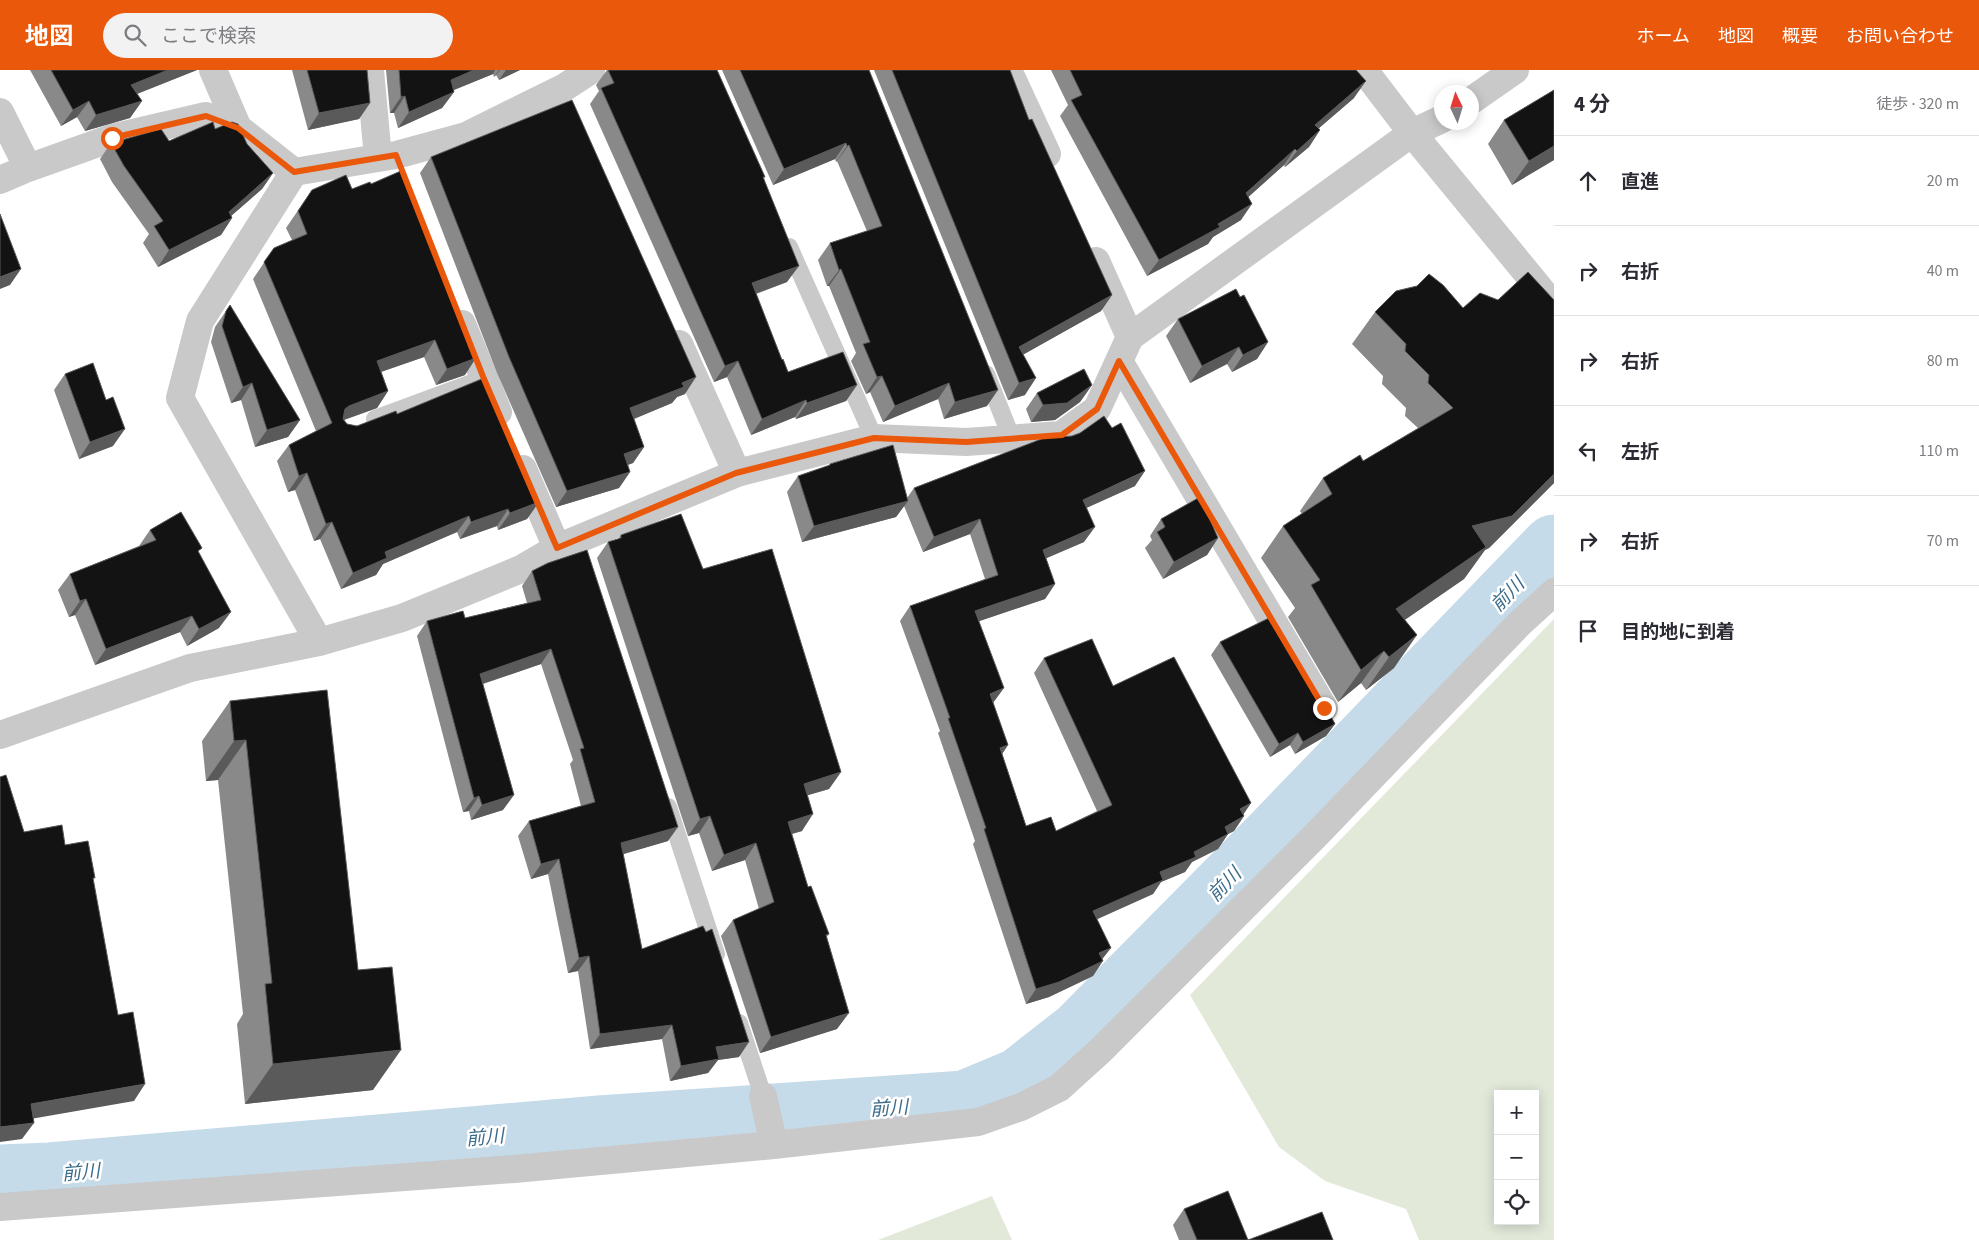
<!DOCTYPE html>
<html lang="ja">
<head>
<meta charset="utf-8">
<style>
  body { margin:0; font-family:"Source Sans 3","Noto Sans JP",sans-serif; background:#f2f2f3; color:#2b2b33 }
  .controls { position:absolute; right:15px; bottom:15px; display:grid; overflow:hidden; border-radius:0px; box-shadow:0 2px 12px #0003 }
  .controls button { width:45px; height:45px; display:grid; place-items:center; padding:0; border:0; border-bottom:1px solid #e1e1e2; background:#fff; color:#2b2b33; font:25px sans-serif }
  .compass { position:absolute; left:1434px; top:15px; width:45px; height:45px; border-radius:50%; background:#fff; box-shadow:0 2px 12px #0003; rotate:356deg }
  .stop { position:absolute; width:15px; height:15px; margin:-11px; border:4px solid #ea580c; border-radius:50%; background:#fff }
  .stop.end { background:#ea580c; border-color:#fff; box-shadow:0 1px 5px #0008 }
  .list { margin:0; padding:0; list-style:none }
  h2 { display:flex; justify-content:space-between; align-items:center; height:65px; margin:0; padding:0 20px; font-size:21px }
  h2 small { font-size:16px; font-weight:400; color:#7c7c81 }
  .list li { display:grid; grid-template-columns:32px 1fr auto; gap:15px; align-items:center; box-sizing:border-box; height:90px; padding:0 20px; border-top:1px solid #e1e1e2 }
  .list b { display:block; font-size:19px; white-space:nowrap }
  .list em { font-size:16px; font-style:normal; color:#7c7c81 }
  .icon { flex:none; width:28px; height:28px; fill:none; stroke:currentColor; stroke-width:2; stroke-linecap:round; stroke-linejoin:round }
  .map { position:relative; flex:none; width:1554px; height:1170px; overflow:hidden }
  header { display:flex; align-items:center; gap:30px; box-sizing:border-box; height:70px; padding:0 25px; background:#ea580c; color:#fff }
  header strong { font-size:24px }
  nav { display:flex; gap:28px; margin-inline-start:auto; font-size:18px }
  .search { width:350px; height:45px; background:#f2f2f3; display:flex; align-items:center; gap:12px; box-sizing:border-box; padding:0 18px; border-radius:28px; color:#7c7c81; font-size:19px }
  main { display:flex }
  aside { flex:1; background:#fff }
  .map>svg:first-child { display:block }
  .green { fill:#e2e9d9; fill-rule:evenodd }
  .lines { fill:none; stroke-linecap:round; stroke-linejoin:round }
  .river { stroke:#c5dbe9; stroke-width:65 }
  .service { stroke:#c9c9c9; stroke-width:18 }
  .minor { stroke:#c9c9c9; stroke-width:28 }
  .wall { fill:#898989 }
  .shaded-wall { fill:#5a5a5a }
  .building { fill:#131313; stroke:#5a5a5a }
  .route { stroke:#ea580c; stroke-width:6 }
  .labels { text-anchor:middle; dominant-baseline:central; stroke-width:5; stroke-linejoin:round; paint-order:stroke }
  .water-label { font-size:19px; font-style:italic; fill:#3c6c8b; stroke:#fff }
</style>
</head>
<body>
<header>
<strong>地図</strong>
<div class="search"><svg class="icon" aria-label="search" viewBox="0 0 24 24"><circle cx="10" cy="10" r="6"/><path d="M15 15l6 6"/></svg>ここで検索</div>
<nav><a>ホーム</a><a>地図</a><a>概要</a><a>お問い合わせ</a></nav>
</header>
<main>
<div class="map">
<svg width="1554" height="1170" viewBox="0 0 1554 1170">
  <rect width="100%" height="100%" fill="#fff"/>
  <path class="green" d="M1554 549V1170H1419L1406 1139 1325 1111 1279 1077 1190 925ZM1498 1024H1535V1151H1498Z
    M992 1126 1012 1170H878Z"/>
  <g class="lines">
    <path class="river" d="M0 1107 50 1105 600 1058 965 1033 1020 1010 1080 963 1274 767 1554 477"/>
    <path class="service" d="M789 177 874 368
      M986 304 1012 369
      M375 349 475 312
      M668 737 716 884
      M739 953 763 1026"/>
    <path class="minor" d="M213 0 238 58
      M370 0 378 88
      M1008 0 1047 84
      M1364 0 1412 63 1554 236
      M1472 30 1515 0
      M0 42 28 98
      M0 110 28 98 112 68 206 46 238 58 294 102
      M1096 191 1130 267
      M462 254 498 342
      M679 274 737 403
      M1119 291 1324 638
      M523 399 557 478
      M319 572 180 328 200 251 294 102 396 85 466 66 565 17 591 0
      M0 665 190 598 319 572 402 548 521 499 557 478 737 403 874 368 966 372 1061 365 1097 339 1130 267 1412 63 1442 49
      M763 1026 774 1075
      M0 1137 514 1099 774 1075 978 1052 1021 1037 1059 1018 1101 980 1315 766 1519 554 1554 522"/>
  </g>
  <path class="wall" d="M30 0H197L137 24 142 31 130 48 85 61 77 47 61 56Z
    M292 0H367L370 33 359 49 308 60Z
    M386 0H520L499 10 496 5 494 7 493 4 454 20V22L442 38 398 58 394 43H390Z
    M607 0H717L765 107 764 108 787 212 756 224 782 290 788 302 857 315 846 331 796 349 795 347 751 365 727 307 714 312 590 34 599 21 596 15Z
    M722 0H869L987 336 944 349 938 329 883 352 870 322 866 324 851 291 856 283 829 216H827L818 190 830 173 867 161 837 91 836 92 835 89 773 115Z
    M874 0H1010L1029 50 1112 225 1101 241 1023 284 1025 325 1008 330Z
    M1051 0H1356L1354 28 1319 58 1320 60 1309 77 1285 97 1284 95 1248 127 1241 150 1213 167 1208 174 1147 206 1060 46 1068 35Z
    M1554 20V90L1512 115 1488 74 1504 50Z
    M215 59 247 74 273 103 262 119 231 146 232 148 221 165 158 197 143 173 149 164 112 112 100 89 111 73 169 71Z
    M431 87 685 324 677 327 672 333 634 349 644 377 633 393 628 395 630 402 619 418 556 437 497 303 420 103Z
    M352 119 465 305 436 315 424 287 381 302 388 321 377 338 344 350 347 354 357 356 397 344 539 432 527 449 498 460 497 456 460 469 457 462 383 494 376 505 341 519 320 469 314 471 295 420 288 422 277 391 289 375 316 361 253 209 274 178 292 170 286 158 312 120Z
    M1240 227 1268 272 1257 289 1232 302 1227 294 1190 313 1166 266 1178 249Z
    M1498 230H1554V413L1489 478 1485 480 1464 509 1404 550 1394 598 1366 620 1361 613 1338 632 1288 547 1295 538 1261 488 1283 456 1302 444 1300 441 1323 408 1363 391 1418 358 1405 346 1406 338 1382 314 1383 306 1352 274 1375 242 1463 238Z
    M230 235 300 350 288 367 255 377 241 330 231 333 211 272 215 257Z
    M65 304 113 376 79 389 54 320Z
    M1092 315 1080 332 1055 350 1031 352 1026 339 1037 323Z
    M830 394 907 428 914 418 1135 416 1086 438 1084 472 1046 488 1055 514 1045 529 979 551 993 633 1008 675 1002 684 1026 756 1056 761 1097 741 1034 603 1044 588 1113 616 1251 733 1243 744 1244 746 1234 761 1228 764 1218 779 1192 792 1185 802 1161 812 1153 824 1097 849 1102 889 1093 906 1049 927 1026 934 973 774 975 771 938 663 940 661 900 551 910 536 985 509 970 464 923 482 904 436 896 447 802 472 787 422 798 406 828 396Z
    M1161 449 1218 468 1207 485 1163 509 1145 478 1152 470 1150 466Z
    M150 460 199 483 219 558 187 576 180 562 95 595 75 545 69 547 58 520 70 504 139 476Z
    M621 465 703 499 841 702 829 719 807 725 802 761 792 764 808 817 829 864 826 868 837 959 760 983 721 866 733 850 759 839 745 790 712 801 699 763 688 766 597 488 608 472 618 469Z
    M532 501 668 771 623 784 642 879 739 987 718 990 708 1003 670 1011 662 969 590 979 578 901 568 903 548 804 531 809 518 766 529 751 581 736 570 694 573 690 541 594 483 614 503 740 471 750 469 741 463 742 417 566 427 551 465 548 527 533 522 516Z
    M1220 572 1319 633 1326 639 1333 641 1330 645 1335 654 1326 666 1295 684 1290 675 1270 687 1211 585Z
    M230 631 358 900 373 1020 245 1034 237 954 243 944 218 710 206 711 202 671Z
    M1184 1139 1248 1170H1333H1179L1173 1155Z"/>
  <path class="shaded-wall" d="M168 0H197L119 31 131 15Z
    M474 0H495L493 4 439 26 451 10Z
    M499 0H500L496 5 494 7Z
    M506 0H520L499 10Z
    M1366 11 1354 28 1304 71 1315 55Z
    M454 22 442 38 398 58 409 42Z
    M405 26 394 43H390L401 27Z
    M89 31 77 47 61 56 73 40Z
    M142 31 130 48 85 61 96 45Z
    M370 33 359 49 308 60 319 43Z
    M1320 60 1309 77 1285 97 1297 81Z
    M846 73 835 89 773 115 784 99Z
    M849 75 837 91 836 92 847 76Z
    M1554 76V90L1512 115 1529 91Z
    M1295 79 1284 95 1234 140 1246 123Z
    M273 103 262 119 223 153 232 148 221 165 158 197 169 180 229 142Z
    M1252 134 1241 150 1213 167 1208 174 1147 206 1159 190Z
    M799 196 787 212 741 229 752 213Z
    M21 199 10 215 0 219V207Z
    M841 199 829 216H827L839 200Z
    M1112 225 1101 241 1010 292 1019 277Z
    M435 270 424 287 366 307 377 291Z
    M1268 272 1257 289 1232 302 1243 285Z
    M1239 277 1227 294 1190 313 1202 296Z
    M476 288 465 305 436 315 447 299Z
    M738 291 727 307 714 312 725 296Z
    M882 306 870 322 866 324 877 307Z
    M696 307 685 324 677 327 672 333 619 355 630 338 682 313Z
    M1036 308 1025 325 1008 330 1019 313Z
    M252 313 241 330 231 333 243 317Z
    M949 313 938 329 883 352 895 336Z
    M857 315 846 331 796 349 807 333Z
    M1092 315 1080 332 1055 350 1031 352 1043 335Z
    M998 320 987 336 944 349 955 332Z
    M388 321 377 338 338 352 345 339 349 336Z
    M806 330 795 347 751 365 762 349Z
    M300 350 288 367 255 377 267 360Z
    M125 359 113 376 79 389 90 372Z
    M644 377 633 393 613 400 624 384Z
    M1145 401 1135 416 1073 444 1083 430Z
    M630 402 619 418 556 437 567 421Z
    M307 403 295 420 288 422 299 406Z
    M1554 404V413L1489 478 1485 480 1464 509 1373 572 1396 539 1472 456Z
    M908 431 896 447 802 472 814 456Z
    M539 432 527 449 498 460 510 443Z
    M508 439 497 456 460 469 471 452Z
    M469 446 457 462 383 494 376 505 341 519 353 503 385 482Z
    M980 449 970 464 923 482 934 467Z
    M332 452 320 469 314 471 326 454Z
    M1095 457 1084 472 1033 494 1043 480Z
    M1218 468 1207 485 1163 509 1174 492Z
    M1055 514 1045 529 965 556 975 541Z
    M86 529 75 545 69 547 80 531Z
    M231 542 219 558 187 576 199 559Z
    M192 546 180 562 95 595 106 579Z
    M1417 565 1394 598 1366 620 1389 587Z
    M551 579 541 594 470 618 480 604Z
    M1384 581 1361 613 1338 632 1361 600Z
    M1004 618 993 633 990 624Z
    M1335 654 1326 666 1295 684 1303 672Z
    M1298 663 1290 675 1270 687 1279 674Z
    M246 670 218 710 206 711 234 671Z
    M1008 675 998 690 1000 678Z
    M841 702 829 719 792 730 804 714Z
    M514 725 503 740 471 750 482 735Z
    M479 726 469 741 463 742 474 728Z
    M1251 733 1241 748 1240 739Z
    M813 744 802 761 777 768 788 752Z
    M710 746 699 763 688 766 700 749Z
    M1244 746 1234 761 1228 764 1218 779 1192 792 1185 802 1161 812 1153 824 1082 856 1093 841 1194 782 1225 757Z
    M678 757 668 771 610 788 621 773Z
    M756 773 745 790 712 801 724 785Z
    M559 789 548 804 531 809 541 794Z
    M1111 878 1100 892 1103 891 1093 906 1049 927 1026 934 1036 919 1099 883Z
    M589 886 578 901 568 903 579 888Z
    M849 943 837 959 760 983 771 967Z
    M672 955 662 969 590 979 600 964Z
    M749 972 739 987 718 990 708 1003 670 1011 681 996 716 977Z
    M401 980 373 1020 245 1034 273 994Z
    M145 1014 134 1031 19 1051 31 1034Z
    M34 1053 22 1069 0 1072V1057Z"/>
  <path class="building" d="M51 0H168L131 15 142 31 96 45 89 31 73 40Z
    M307 0H367L370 33 319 43Z
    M399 0H474L451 10 454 22 409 42 405 26 401 27Z
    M608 0H717L765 107H763L799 196 752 213 782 290 783 289 788 302 843 282 857 315 807 333 806 330 762 349 738 291 725 296 601 18 614 13Z
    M740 0H869L998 320 955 332 949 313 895 336 882 306 877 307 863 274 870 272 841 199 839 200 830 173 882 156 849 75 847 76 846 73 784 99Z
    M892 0H1010L1029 50 1032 49 1112 225 1019 277 1036 308 1019 313Z
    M1070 0H1356L1366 11 1315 55 1320 60 1297 81 1295 79 1246 123 1252 134 1218 154 1220 157 1159 190 1071 30 1082 25Z
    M1554 20V76L1529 91 1504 50Z
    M572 30 696 307 682 313 684 317 630 338 644 377 624 384 630 402 567 421 509 287 431 87Z
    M213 52 215 59 232 52 238 54 247 74 273 103 229 142 232 148 169 180 154 156 163 151 124 96 111 73 161 59 169 71Z
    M403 100 476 288 447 299 435 270 377 291 388 321 349 336 345 339 343 349 347 354 357 356 396 341 397 344 484 308 539 432 510 443 508 439 471 452 469 446 385 482 387 488 353 503 332 452 326 454 307 403 299 406 289 375 332 353 264 192 274 178 307 164 298 141 312 120 346 105 352 119 370 112 371 114Z
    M0 144 21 199 0 207Z
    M1528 202 1554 230V404L1512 446 1472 456 1486 477 1396 539 1417 565 1389 587 1384 581 1361 600 1311 515 1320 510 1283 456 1332 424 1323 408 1360 385 1363 391 1453 338 1428 313 1429 305 1405 281 1406 274 1375 242 1396 221 1417 216 1429 204 1443 215 1463 238 1480 223 1498 230Z
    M1236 219 1240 227 1244 225 1268 272 1243 285 1239 277 1202 296 1178 249Z
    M230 235 300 350 267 360 252 313 243 317 222 256 226 241Z
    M93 293 106 330 113 327 125 359 90 372 65 304Z
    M1084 299 1092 315 1067 333 1043 335 1037 323Z
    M1104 346 1112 358 1121 353 1145 401 1083 430 1095 457 1043 480 1055 514 975 541 1004 618 990 624 1008 675 1000 678 1026 756 1051 747 1056 761 1112 735 1044 588 1092 569 1113 616 1174 587 1251 733 1240 739 1244 746 1225 757 1228 764 1194 782 1196 787 1160 802 1163 810 1093 841 1111 878 1099 883 1103 891 1059 912 1036 919 984 759 986 758 948 648H950L910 536 998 505 980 449 934 467 914 418 1044 368 1072 366 1080 363Z
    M893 375 908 431 814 456 798 406 830 395V394Z
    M1200 427 1218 468 1174 492 1157 462 1165 457 1161 449Z
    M181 442 202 478 198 481 231 542 199 559 192 546 106 579 86 529 80 531 70 504 156 470 150 460Z
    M681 444 703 499 772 479 841 702 804 714 813 744 788 752 808 817 811 816 829 864 826 865 849 943 771 967 733 850 774 832 756 773 724 785 710 746 700 749 608 472 621 468V465Z
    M587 480 678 757 621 773 642 879 703 856 706 862 712 859 749 972 716 977 719 989 681 996 672 955 600 964 589 886 579 888 559 789 541 794 529 751 595 732 580 679 584 678 551 579 480 604 514 725 482 735 479 726 474 728 427 551 463 541 465 548 541 530 532 501 548 493Z
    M1269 548 1319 633 1326 639 1333 641 1329 643 1335 654 1303 672 1298 663 1279 674 1220 572Z
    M327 620 358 900 392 897 401 980 273 994 265 914 272 913 246 670 234 671 230 631Z
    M6 705 24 762 62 755 65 775 88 771 95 808H93L118 945 133 942 145 1014 31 1034 34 1053 0 1057V707Z
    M1228 1121 1248 1170 1322 1142 1333 1170H1197L1184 1139Z"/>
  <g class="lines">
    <path class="route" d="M112 68 206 46 238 58 294 102 396 85 484 309 557 478 736 403 874 368 966 372 1062 365 1097 339 1119 291 1324 638"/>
  </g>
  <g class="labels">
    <g class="water-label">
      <text transform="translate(1508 525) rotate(-46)">前川</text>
      <text transform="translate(1225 815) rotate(-46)">前川</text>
      <text transform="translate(889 1039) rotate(-4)">前川</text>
      <text transform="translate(485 1068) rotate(-5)">前川</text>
      <text transform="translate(81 1103) rotate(-5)">前川</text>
    </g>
  </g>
</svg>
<div class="controls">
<button>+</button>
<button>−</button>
<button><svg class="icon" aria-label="locate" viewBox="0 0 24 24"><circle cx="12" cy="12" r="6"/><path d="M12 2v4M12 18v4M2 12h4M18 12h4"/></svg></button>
</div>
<svg class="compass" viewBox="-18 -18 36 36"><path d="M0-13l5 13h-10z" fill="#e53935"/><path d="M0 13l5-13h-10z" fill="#7c7c81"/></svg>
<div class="stop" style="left:112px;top:68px"></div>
<div class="stop end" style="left:1324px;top:638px"></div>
</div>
<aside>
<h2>4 分<small>徒歩 · 320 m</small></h2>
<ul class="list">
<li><svg class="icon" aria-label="ahead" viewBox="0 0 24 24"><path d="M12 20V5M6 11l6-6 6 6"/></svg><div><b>直進</b></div><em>20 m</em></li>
<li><svg class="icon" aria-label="right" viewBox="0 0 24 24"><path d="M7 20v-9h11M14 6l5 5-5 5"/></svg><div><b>右折</b></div><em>40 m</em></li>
<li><svg class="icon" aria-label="right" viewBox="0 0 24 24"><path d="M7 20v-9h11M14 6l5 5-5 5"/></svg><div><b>右折</b></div><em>80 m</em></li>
<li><svg class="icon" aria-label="left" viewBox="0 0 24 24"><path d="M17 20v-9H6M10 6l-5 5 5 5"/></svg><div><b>左折</b></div><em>110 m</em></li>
<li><svg class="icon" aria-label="right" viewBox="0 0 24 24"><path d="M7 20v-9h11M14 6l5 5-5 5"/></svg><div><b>右折</b></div><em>70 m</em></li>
<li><svg class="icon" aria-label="arrive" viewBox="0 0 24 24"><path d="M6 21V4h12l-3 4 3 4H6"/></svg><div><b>目的地に到着</b></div></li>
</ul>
</aside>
</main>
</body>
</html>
